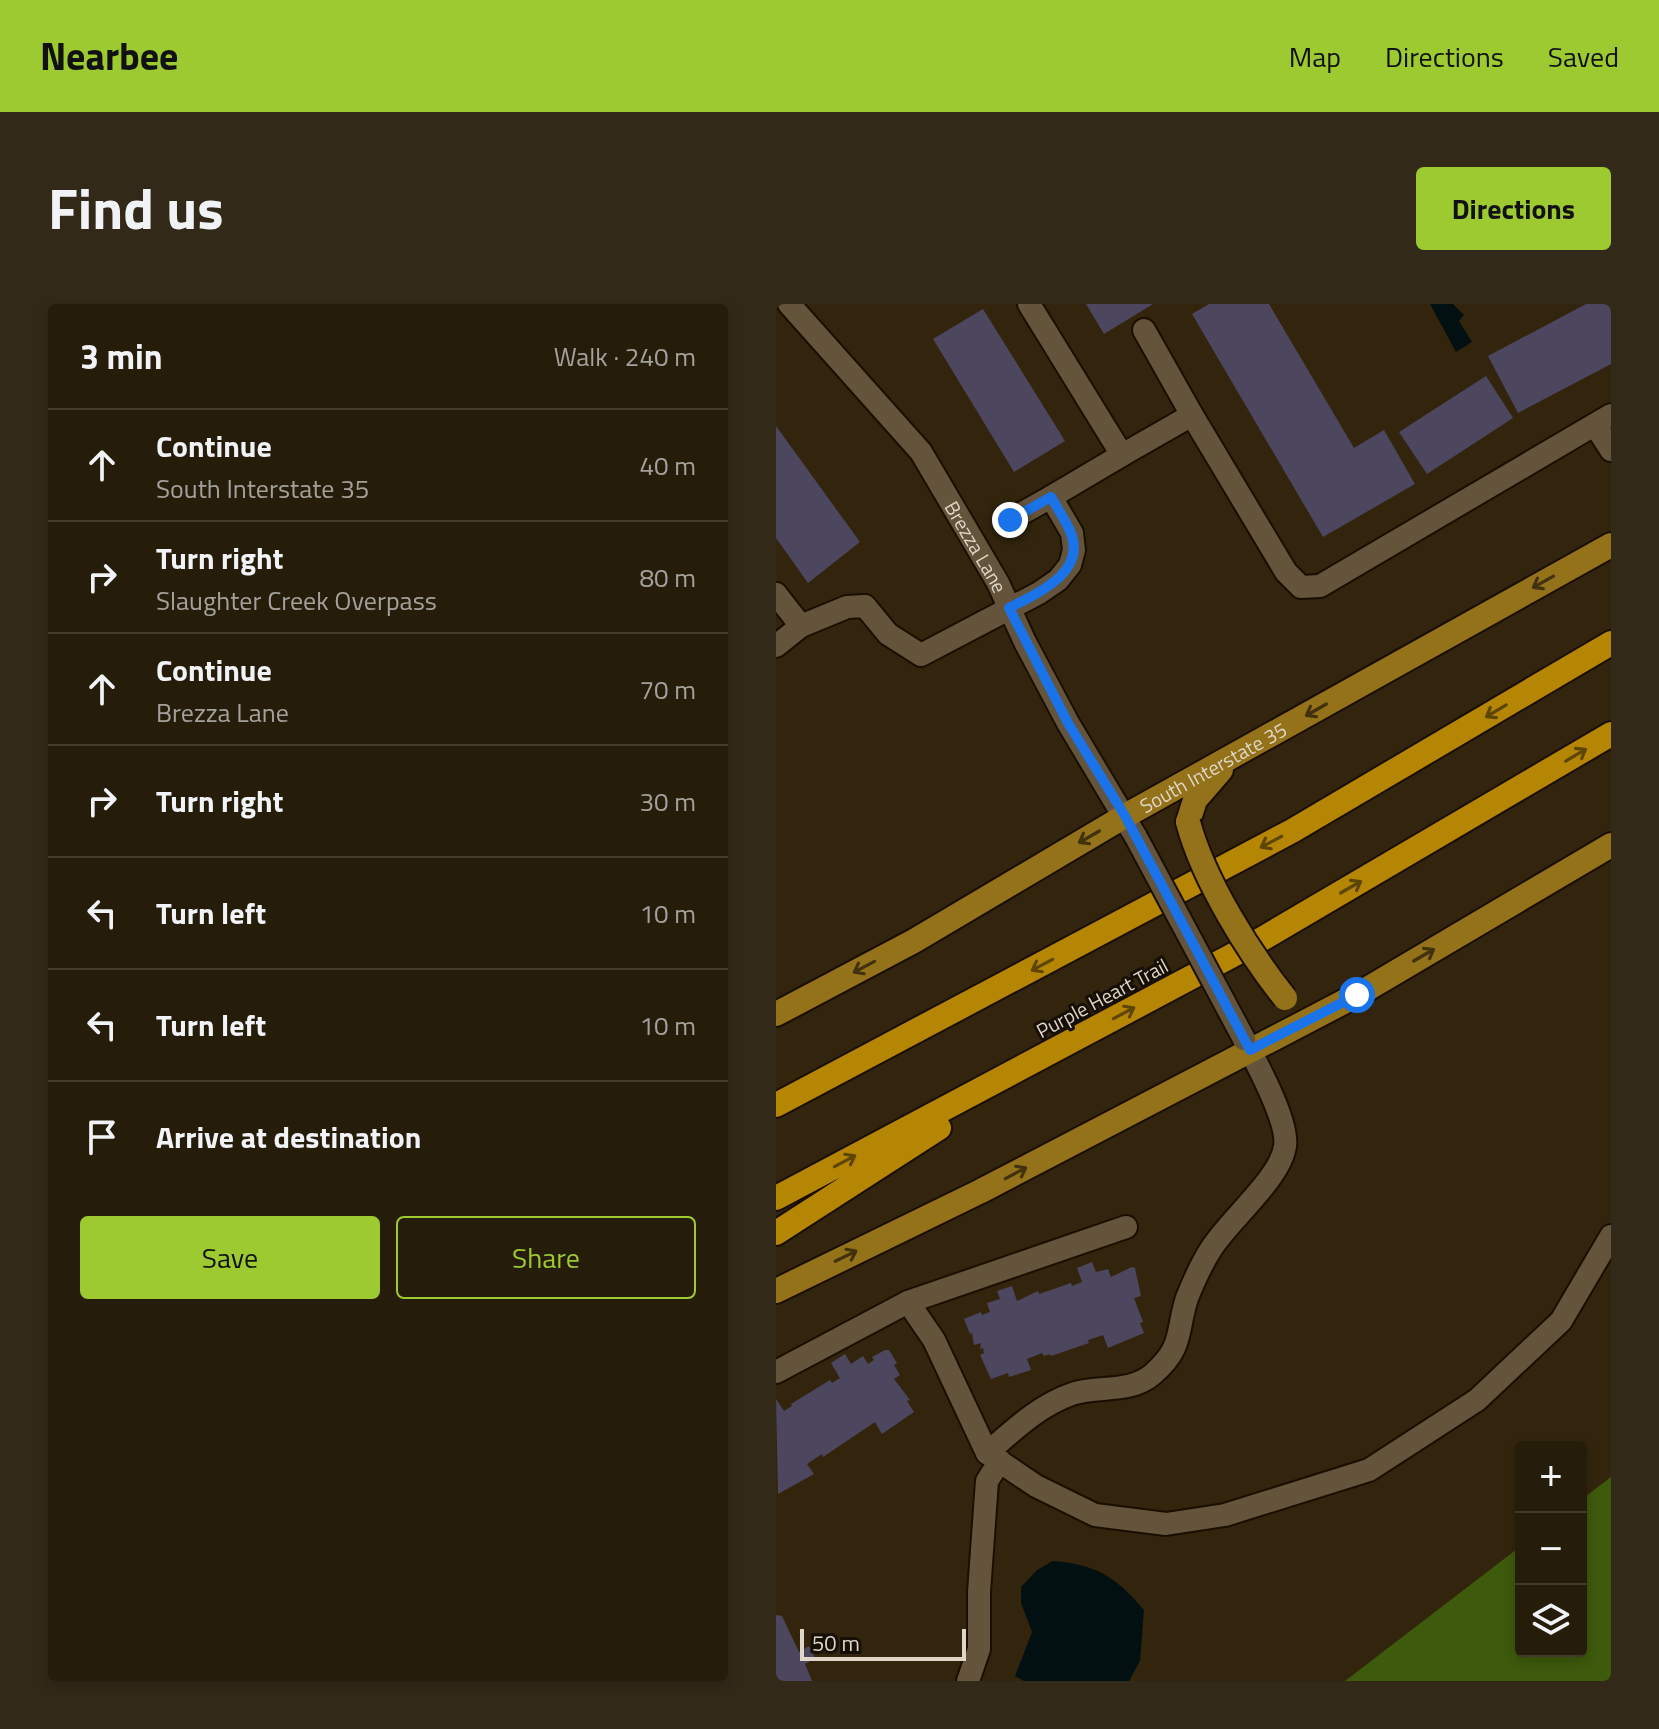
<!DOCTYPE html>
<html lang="en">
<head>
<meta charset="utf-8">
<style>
  body { margin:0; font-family:"Titillium Web",sans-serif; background:#322918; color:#f1f3f6 }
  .controls { position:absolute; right:24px; bottom:24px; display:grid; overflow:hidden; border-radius:8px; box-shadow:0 4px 12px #0003 }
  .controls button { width:72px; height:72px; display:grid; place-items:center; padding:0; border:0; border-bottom:2px solid #423a2b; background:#261c0a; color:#f1f3f6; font:40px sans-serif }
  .scale { position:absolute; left:24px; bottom:20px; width:166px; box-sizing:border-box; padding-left:8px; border:4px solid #dfd6c8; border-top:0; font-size:22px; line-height:28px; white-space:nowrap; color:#dfd6c8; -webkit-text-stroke:6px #150f06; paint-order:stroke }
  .stop { position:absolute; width:24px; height:24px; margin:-18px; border:6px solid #1a73e8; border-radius:50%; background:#fff }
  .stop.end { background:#1a73e8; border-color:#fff; box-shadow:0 2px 8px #0008 }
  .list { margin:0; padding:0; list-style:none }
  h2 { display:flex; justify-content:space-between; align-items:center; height:104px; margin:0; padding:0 32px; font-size:34px }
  h2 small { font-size:26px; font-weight:400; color:#a4a19c }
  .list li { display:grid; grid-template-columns:52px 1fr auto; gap:24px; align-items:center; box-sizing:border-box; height:112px; padding:0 32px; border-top:2px solid #423a2b }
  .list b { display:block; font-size:30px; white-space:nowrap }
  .list p { margin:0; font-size:26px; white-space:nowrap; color:#a4a19c }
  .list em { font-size:26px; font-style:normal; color:#a4a19c }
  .actions { display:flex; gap:16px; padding:24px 32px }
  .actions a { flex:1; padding:18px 0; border:2px solid #9dca31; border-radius:8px; text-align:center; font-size:28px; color:#9dca31 }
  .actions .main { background:#9dca31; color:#111 }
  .icon { flex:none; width:44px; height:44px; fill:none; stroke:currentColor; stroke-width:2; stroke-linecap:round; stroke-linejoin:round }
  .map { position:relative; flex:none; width:835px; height:1377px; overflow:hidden; border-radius:8px }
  header { display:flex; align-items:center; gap:48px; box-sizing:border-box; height:112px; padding:0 40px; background:#9dca31; color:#111 }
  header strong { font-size:38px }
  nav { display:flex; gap:44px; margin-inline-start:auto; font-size:28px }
  .intro { display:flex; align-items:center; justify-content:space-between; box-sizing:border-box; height:192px; padding:0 48px }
  h1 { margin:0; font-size:56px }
  .button { padding:20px 36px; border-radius:8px; background:#9dca31; color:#111; font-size:28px; font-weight:700 }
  main { display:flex; gap:48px; padding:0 48px }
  aside { flex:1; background:#261c0a; border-radius:8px; box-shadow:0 4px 12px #0003 }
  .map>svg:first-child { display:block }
  .forest { fill:#3e5a0c }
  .water { fill:#031012 }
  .building { fill:#4c465f }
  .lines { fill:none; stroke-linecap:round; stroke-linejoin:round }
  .minor-casing { stroke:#1a0e00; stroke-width:26 }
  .major-casing { stroke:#1a0e00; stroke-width:28 }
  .highway-casing { stroke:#1a0e00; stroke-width:28 }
  .minor { stroke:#63543b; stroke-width:22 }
  .major { stroke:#94721a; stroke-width:24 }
  .highway { stroke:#b58604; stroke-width:24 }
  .minor-bridge-casing { stroke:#1a0e00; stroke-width:26; stroke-linecap:butt }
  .major-bridge-casing { stroke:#1a0e00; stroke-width:28; stroke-linecap:butt }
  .minor-bridge { stroke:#63543b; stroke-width:22 }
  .major-bridge { stroke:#94721a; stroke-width:24 }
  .oneway { stroke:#41320d }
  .oneway2 { stroke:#5d4505 }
  .route { stroke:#1a73e8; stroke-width:10 }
  .labels { text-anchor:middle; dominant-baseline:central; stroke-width:6; stroke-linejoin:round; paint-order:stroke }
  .street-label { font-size:20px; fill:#dfd6c8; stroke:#150f06 }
</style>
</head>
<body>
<header>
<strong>Nearbee</strong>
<nav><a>Map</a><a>Directions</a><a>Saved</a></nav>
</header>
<div class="intro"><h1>Find us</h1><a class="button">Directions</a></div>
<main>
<aside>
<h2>3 min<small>Walk · 240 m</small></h2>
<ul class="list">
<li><svg class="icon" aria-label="ahead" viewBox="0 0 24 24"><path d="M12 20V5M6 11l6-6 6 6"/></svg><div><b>Continue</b><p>South Interstate 35</p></div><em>40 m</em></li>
<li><svg class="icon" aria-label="right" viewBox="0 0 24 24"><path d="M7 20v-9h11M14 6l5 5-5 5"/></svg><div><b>Turn right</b><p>Slaughter Creek Overpass</p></div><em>80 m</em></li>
<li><svg class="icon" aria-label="ahead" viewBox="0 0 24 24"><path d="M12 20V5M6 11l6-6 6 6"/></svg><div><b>Continue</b><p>Brezza Lane</p></div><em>70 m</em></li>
<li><svg class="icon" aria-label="right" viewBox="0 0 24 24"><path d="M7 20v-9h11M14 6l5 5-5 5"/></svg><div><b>Turn right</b></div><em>30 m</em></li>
<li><svg class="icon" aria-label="left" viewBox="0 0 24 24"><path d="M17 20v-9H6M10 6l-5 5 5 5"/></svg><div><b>Turn left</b></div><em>10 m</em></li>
<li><svg class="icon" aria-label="left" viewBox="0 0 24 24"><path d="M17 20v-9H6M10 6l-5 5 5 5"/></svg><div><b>Turn left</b></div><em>10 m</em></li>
<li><svg class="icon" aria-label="arrive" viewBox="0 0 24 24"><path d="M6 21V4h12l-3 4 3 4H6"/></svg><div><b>Arrive at destination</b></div></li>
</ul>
<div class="actions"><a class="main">Save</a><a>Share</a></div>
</aside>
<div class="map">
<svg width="835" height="1377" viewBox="0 0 835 1377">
  <rect width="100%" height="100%" fill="#33250d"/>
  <path class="forest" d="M835 1173V1377H569L745 1242V1347H805V1196Z"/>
  <path class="water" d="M654 0H677L688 11 683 17 696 38 680 48Z
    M277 1257C321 1261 339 1272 368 1306L364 1357 353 1377H248L239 1372 256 1328 245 1299V1283L261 1266Z"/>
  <path class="building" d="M310 0H377L328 30Z
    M433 0H493L578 144 608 126 639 180 547 233 416 10Z
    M810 0H835V60L742 109 712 52Z
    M207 5 289 137 238 168 157 35Z
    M710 72 737 114 651 170 623 128Z
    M0 122 84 238 32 279 0 234Z
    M316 958 320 968 332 965 335 973 356 963 359 964 365 992 358 994 367 1018 364 1019 368 1029 332 1044 327 1031 312 1036 313 1039 275 1052 274 1050 268 1052 266 1049 251 1055 255 1066 233 1073 232 1069 215 1075 204 1051 208 1049 207 1044 204 1045 205 1039 198 1041 196 1029 194 1030 188 1015 205 1008 206 1011 214 1008 211 999 224 995 221 987 236 982 241 997 262 987 263 990 295 979 296 982 306 978 301 964Z
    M109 1046H113L121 1059 118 1061 124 1071 118 1075 134 1096 131 1097 138 1108 106 1130 99 1118 47 1153 46 1150 31 1160 38 1170 2 1190 0 1095 8 1107 16 1102 15 1100 54 1076 56 1079 64 1074 55 1059 69 1050 75 1060 87 1052 92 1060 98 1056 96 1053Z
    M0 1311 6 1312 23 1348 33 1342 39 1354 29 1360 36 1377H0Z"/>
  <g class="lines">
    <defs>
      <g id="minor">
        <path id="s1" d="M13 0 145 148 222 279 249 338 292 419 360 533"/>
        <path d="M253 0 346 151 416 111 510 268 525 283 544 282 835 111"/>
        <path d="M368 26 416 111"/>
        <path d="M819 121 835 146"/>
        <path d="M234 216 275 193"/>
        <path d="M0 290 25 322 0 342"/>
        <path d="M25 322 71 303 89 302 112 330 145 351 263 289 282 276 294 261 298 246 296 229 275 193 346 151"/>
        <path d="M132 998 158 1036 211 1149 260 1182 319 1211 390 1220 449 1211 593 1166 701 1096 785 1017 835 932"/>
        <path d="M0 1068 132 998 350 923"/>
        <path d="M211 1149C238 1126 262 1102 296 1090 321 1081 354 1090 377 1070 408 1043 400 1028 411 994 417 979 426 959 435 945 453 916 505 874 509 842 513 818 480 758 468 735"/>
        <path d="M192 1377 203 1345V1288L211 1177 224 1157"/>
      </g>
      <g id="major">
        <path d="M412 518 419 496 445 466"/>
        <path id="s2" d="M0 710 138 637 349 512 835 241"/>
        <path d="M0 987 205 887 581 691 835 541"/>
      </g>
      <path id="highway" d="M0 801 516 527 835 339
        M0 894 474 642 835 430
        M0 929 163 824"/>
    </defs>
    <use href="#minor" class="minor-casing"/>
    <use href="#major" class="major-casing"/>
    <use href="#highway" class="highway-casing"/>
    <use href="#minor" class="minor"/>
    <use href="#major" class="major"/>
    <use href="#highway" class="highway"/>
    <defs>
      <path id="minor-bridge" d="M360 533 468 735"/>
      <path id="major-bridge" d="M412 518C427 575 473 649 509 694"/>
    </defs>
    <use href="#minor-bridge" class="minor-bridge-casing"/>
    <use href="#major-bridge" class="major-bridge-casing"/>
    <use href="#minor-bridge" class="minor-bridge"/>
    <use href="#major-bridge" class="major-bridge"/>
  </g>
  <defs><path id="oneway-shaft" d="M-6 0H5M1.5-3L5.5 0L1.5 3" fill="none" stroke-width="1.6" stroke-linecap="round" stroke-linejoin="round" transform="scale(2)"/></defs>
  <g class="oneway">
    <use href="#oneway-shaft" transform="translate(767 278) rotate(151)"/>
    <use href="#oneway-shaft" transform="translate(540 406) rotate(150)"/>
    <use href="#oneway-shaft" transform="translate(313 533) rotate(150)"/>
    <use href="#oneway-shaft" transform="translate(648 651) rotate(-30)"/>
    <use href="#oneway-shaft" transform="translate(88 663) rotate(152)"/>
    <use href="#oneway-shaft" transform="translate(240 869) rotate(-28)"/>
    <use href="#oneway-shaft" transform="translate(70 952) rotate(-26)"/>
  </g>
  <g class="oneway2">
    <use href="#oneway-shaft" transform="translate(720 407) rotate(149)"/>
    <use href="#oneway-shaft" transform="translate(800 451) rotate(-31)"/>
    <use href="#oneway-shaft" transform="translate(495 538) rotate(152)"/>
    <use href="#oneway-shaft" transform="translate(575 583) rotate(-30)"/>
    <use href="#oneway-shaft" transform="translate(266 661) rotate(152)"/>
    <use href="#oneway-shaft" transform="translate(348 709) rotate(-28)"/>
    <use href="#oneway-shaft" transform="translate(69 857) rotate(-28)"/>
  </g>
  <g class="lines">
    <path class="route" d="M234 216 275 193C281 204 289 215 294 227 312 268 262 289 233 304L292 419 349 512 474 746 581 691"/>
  </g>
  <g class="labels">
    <g class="street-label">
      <text stroke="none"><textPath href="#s1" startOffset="308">Brezza Lane</textPath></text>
      <text stroke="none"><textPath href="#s2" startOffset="502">South Interstate 35</textPath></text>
      <text transform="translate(326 694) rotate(-28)">Purple Heart Trail</text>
    </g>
  </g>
</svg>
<div class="controls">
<button>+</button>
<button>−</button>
<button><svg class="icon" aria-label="layers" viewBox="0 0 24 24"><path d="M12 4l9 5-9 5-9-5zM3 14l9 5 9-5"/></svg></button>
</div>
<div class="scale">50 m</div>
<div class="stop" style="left:581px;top:691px"></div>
<div class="stop end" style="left:234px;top:216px"></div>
</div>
</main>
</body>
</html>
